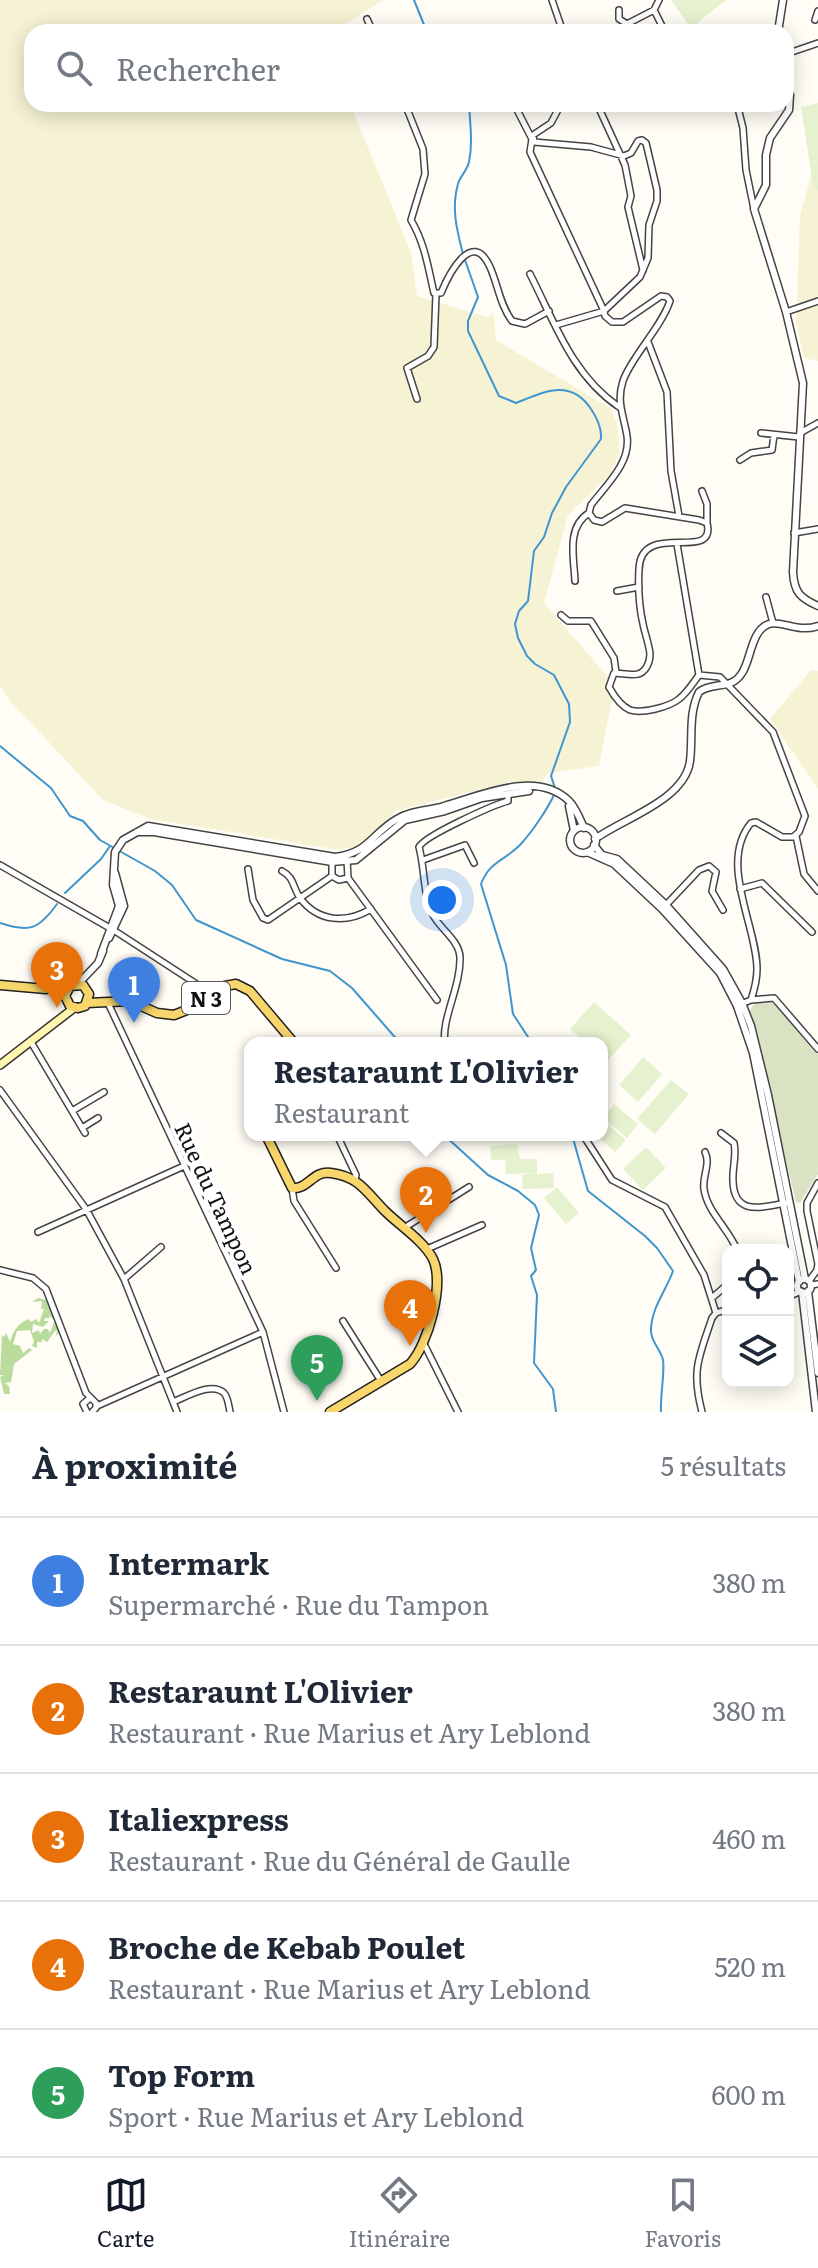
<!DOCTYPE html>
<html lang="fr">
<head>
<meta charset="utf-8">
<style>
  body { margin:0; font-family:Literata,serif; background:#f2f2f3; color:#1f2937 }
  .controls { position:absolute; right:24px; bottom:24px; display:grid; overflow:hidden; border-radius:16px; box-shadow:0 4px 20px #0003 }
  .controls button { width:72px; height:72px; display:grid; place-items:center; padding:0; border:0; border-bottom:2px solid #e0e1e3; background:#fff; color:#1f2937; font:40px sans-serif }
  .you { position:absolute; left:442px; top:900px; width:28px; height:28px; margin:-20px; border:6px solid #fff; border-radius:50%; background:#1a73e8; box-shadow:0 0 0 12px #1a73e833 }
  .badge { display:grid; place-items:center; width:52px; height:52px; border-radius:50%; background:#111827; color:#fff; font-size:26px; font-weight:700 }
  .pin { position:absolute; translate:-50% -66px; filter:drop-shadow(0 2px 4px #0008) }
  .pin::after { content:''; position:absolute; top:42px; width:28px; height:24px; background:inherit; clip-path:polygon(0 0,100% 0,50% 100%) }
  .popup { position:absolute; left:244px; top:1037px; width:364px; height:104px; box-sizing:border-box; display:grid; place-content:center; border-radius:16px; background:#fff; filter:drop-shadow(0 2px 6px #0005); font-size:26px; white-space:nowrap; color:#747a83 }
  .popup b { font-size:30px; color:#1f2937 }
  .popup::after { content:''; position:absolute; left:50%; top:100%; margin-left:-16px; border:16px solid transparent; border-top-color:#fff }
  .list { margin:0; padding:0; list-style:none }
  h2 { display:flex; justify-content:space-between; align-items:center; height:104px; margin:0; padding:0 32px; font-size:34px }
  h2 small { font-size:26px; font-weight:400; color:#747a83 }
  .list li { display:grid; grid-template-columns:52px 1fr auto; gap:24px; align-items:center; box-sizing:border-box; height:128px; padding:0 32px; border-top:2px solid #e0e1e3 }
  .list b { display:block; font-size:30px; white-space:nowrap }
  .list p { margin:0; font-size:26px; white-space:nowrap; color:#747a83 }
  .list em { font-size:26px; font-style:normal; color:#747a83 }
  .icon { flex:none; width:44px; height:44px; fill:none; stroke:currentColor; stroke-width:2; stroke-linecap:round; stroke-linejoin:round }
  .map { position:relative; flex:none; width:818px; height:1412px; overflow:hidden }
  .search { position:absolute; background:#fff; box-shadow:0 4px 20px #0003; left:24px; right:24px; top:24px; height:88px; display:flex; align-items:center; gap:20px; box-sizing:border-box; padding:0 28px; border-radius:24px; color:#747a83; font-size:30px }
  .sheet { height:744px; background:#fff }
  nav { display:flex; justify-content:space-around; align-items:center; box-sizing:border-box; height:112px; border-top:2px solid #e0e1e3; background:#fff; font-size:22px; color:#747a83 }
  nav a { display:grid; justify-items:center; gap:4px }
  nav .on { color:#111827 }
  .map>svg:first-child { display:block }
  .farmland { fill:#f6f3d4 }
  .forest { fill:#b9dc9c }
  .cemetery { fill:#d9e3c4 }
  .pitch { fill:#e6f2cf }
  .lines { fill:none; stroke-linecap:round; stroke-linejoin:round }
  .stream { stroke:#3f96cf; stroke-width:2 }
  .minor-casing { stroke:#444; stroke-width:8 }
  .tertiary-casing { stroke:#444; stroke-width:9 }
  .secondary-casing { stroke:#333; stroke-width:10 }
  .primary-casing { stroke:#222; stroke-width:11 }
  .minor { stroke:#fff; stroke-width:5 }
  .tertiary { stroke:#fff; stroke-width:6 }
  .secondary { stroke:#fff6b0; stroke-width:7 }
  .primary { stroke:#f9d66b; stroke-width:8 }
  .labels { text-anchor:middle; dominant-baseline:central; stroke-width:8; stroke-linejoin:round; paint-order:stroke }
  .shield { fill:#fff; stroke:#585858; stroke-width:2 }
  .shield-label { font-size:20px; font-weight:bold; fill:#111 }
  .street-label { font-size:22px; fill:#111; stroke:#fff }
</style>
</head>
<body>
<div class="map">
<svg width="818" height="1412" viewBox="0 0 818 1412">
  <rect width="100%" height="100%" fill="#fffdf5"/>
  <path class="farmland" d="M0 0H383L333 32H32V104H350L411 252 417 296 487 317 494 314 496 340 610 408 617 422 620 453 610 474 568 515 544 603 615 685 599 766 548 773 539 785 509 782 395 811 377 834 360 845 339 850 151 819 103 800 10 701 0 686Z
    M818 150V361L804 358 796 323 800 216Z
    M811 670 818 671V789L770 719Z"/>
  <path class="forest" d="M38 1298 47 1300 54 1317 53 1319 49 1315 50 1318H45L44 1321H49L43 1327 33 1324 32 1333 39 1330 40 1334 44 1329H48L50 1333 54 1322 59 1328V1333L56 1336 57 1330 55 1331 47 1342 42 1339V1342H37V1348L32 1346 34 1342 30 1330 17 1331 13 1344 20 1346 23 1353 29 1348 32 1350 14 1364 11 1382 5 1383 9 1386 10 1394H4L0 1377 4 1375H0L2 1335 4 1337 6 1333 10 1342C13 1332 17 1323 29 1319L31 1322 36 1319 39 1323 44 1309H41L42 1301 32 1302Z"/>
  <path class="cemetery" d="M767 1000 778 1005 818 1055V1174L800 1203 796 1202 750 1010 754 1004Z"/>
  <path class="pitch" d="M671 0H726L691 28Z
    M818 103V190L814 191 801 107Z
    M594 1002 631 1035 608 1060 602 1055V1043H587L570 1029Z
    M643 1057 662 1074 638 1102 619 1085Z
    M671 1080 689 1094 655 1134 637 1119Z
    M614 1104 638 1124 627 1138 603 1118Z
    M602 1119 626 1140 615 1152 596 1135H602Z
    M517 1144 520 1159H537V1174L553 1173 554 1188 523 1189 522 1175 535 1173 506 1174 505 1160H491L490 1146Z
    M646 1147 666 1168 643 1190 623 1169Z
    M557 1187 579 1213 566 1224 544 1198Z"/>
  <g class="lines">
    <path class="stream" d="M414 0 427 32
      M463 254C457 231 451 208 458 184 460 176 467 171 469 162 473 143 470 123 469 104
      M465 260 478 297 468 321V331L499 396 516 403C544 392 570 378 591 409 597 418 602 428 601 439L566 487 552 513 544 537 534 551 528 601 519 611 515 624 518 638 527 656 535 664 554 675 569 704 570 722 551 776 555 788
      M0 746 51 788 70 816 83 821 100 840 155 871 172 885 196 920 282 959 330 971 352 988 400 1043
      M65 893 101 859 110 846
      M0 923C30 933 39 929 57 904
      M532 1043 513 1014 506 965 481 884C490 861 504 861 520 845 532 832 547 810 555 793
      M444 1135 488 1175 518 1191 535 1205 539 1215 531 1248 536 1270 531 1276 537 1295 534 1363 553 1389 556 1412
      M572 1135 588 1191 645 1236 657 1248 673 1271C666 1291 651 1308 651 1331 651 1342 661 1350 663 1360 665 1371 660 1397 661 1412"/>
    <defs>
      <path id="minor" d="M552 0 563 32
        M619 10V19L627 24 654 10 659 0
        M654 10 665 32
        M367 19 373 32
        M815 20 818 11
        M786 54 818 43
        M405 104 423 149 425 174 411 220C425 244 428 267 434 293H441C448 276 472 227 490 267 498 285 500 305 512 321L525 324 549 311
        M514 104 532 139 530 152 604 311 556 325
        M561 104 551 123 533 135 534 142 591 147 624 156 631 153 638 141 642 140 646 143 657 190V201L649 225 648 258 640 277 604 311 605 316 612 322H623L661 296 667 297 670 301C661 328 631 357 623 381 616 402 624 416 627 436 631 463 606 485 591 505L589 513 594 520 602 522 625 508 699 520 707 523C717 564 641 519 639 569 638 587 639 606 643 624 645 634 649 644 650 654 650 662 646 672 638 674 631 676 621 673 614 673L609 687C614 696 621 706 630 710 642 714 669 707 679 699 687 693 693 683 699 675L720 677 773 732 805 816 799 832 793 837H782L756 822 751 823C718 863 757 926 757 969 757 979 754 991 751 1000L741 1004
        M597 104 625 165 631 196 628 207 643 270
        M737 104 743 128 746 170 754 209
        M530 274C555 323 572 375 619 407
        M786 312 818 301
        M648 342 667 392 671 471 679 516
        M417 399 407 368 428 356 434 347 436 294
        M761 433 799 437
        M800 433 818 423
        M740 460 751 453 772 450 774 435
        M702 491 707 504V523
        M794 533 818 529
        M677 544 699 675
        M575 581C574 558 566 527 589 513
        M617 591 639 587
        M766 597 773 623
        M561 615 568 621H591L614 658 616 672
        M796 836 804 874 818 891
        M347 860 348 878
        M423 860 465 845 474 863
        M332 861V876L339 880 348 878
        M0 865 115 931 212 994
        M248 869 253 900 263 918 268 920 332 876
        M282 871C294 877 293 888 300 898 318 922 346 924 371 909
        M348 878 437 1000
        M740 889 762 883 812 932
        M666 905 699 870 709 866 716 872 712 891 723 910
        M751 1000 774 998 818 1049
        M108 1003 263 1332 284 1412
        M31 1042 85 1133
        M445 1043C441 1019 461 987 460 957 459 940 440 929 433 915 423 895 425 869 419 847 424 836 493 805 508 801V794
        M0 1090 86 1209 124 1279 177 1412
        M72 1111 104 1092
        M82 1128 98 1118
        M721 1133 734 1143C737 1156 732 1168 733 1181 734 1217 763 1207 786 1203
        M337 1135 356 1175 355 1180
        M583 1135 612 1180 665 1207 704 1275 716 1313
        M705 1152C711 1164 702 1176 704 1189 707 1212 729 1229 737 1250
        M292 1188 294 1201 336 1268
        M404 1228 469 1187
        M38 1232 184 1166
        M427 1249 482 1225
        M0 1270 33 1278 46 1289 86 1393 96 1403V1408L92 1412
        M124 1279 161 1247
        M809 1281 817 1270 818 1264 807 1211V1203L818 1183
        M811 1285 818 1284
        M713 1297 728 1284
        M788 1297 801 1291
        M343 1321 381 1381
        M424 1344 458 1412
        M173 1402C186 1397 212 1381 224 1393 228 1397 229 1407 230 1412
        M97 1406 263 1332
        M87 1412 83 1404 90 1398
        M702 1412C691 1370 699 1357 712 1318L716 1313 728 1309"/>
      <path id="tertiary" d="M778 32 783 0
        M786 84 790 95 789 110 770 138 766 155V185L754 209 786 312 803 383 793 572C794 592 800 598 818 606
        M569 806 574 831
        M570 840a13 13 0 1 1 26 0a13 13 0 1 1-26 0Z
        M137 832H154L332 862 356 860 405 820 445 811 482 798 529 791
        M595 839C624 818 685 800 690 761 693 738 688 714 699 692 713 681 731 691 742 673 751 660 751 630 769 624 781 620 798 633 818 626
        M594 845 602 855 617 859 666 905 723 969 742 1003 751 1026 768 1095 805 1279
        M587 852 614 864 662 909 720 973 737 1006 753 1053 799 1282
        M109 938 124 906 115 873
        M101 954 119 906 113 885 115 852 123 840 148 826 335 857C369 853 371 834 397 819 411 810 429 811 444 806 480 796 536 769 569 801 576 808 580 819 584 828
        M78 984 98 963 103 951
        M797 1286a7 7 0 1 1 14 0a7 7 0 1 1-14 0Z
        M808 1291 818 1373
        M802 1292 816 1412"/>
      <path id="secondary" d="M0 1065 74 1008"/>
      <path id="primary" d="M0 985 46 989
        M43 988 83 985 89 994 85 1006 78 1008 70 1006 65 996 69 988
        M87 1003 130 1001 157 1013 174 1015 192 1008 225 986 236 984 250 991 294 1043
        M266 1135 292 1188C308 1190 313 1170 331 1173 360 1177 366 1192 385 1211 399 1225 424 1241 433 1259 445 1284 428 1345 410 1364L330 1412"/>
    </defs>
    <use href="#minor" class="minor-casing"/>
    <use href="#tertiary" class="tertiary-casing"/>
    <use href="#secondary" class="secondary-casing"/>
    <use href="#primary" class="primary-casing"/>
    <use href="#minor" class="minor"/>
    <use href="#tertiary" class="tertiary"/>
    <use href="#secondary" class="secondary"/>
    <use href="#primary" class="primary"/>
  </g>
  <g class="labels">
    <rect class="shield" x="182" y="982" width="48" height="32" rx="6"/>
    <g class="shield-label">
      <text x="206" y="998">N 3</text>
    </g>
    <g class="street-label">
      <text transform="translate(217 1198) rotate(65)">Rue du Tampon</text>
    </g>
  </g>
</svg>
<div class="controls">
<button><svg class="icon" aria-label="locate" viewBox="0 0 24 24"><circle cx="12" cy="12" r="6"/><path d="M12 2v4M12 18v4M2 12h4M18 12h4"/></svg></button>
<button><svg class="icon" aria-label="layers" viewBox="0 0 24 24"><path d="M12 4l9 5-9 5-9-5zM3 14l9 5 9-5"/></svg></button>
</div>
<div class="you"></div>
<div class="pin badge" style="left:134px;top:1023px;background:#3f7fe0">1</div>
<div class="pin badge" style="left:426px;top:1233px;background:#e8710a">2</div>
<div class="popup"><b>Restaraunt L'Olivier</b>Restaurant</div>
<div class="pin badge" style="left:57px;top:1008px;background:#e8710a">3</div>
<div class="pin badge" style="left:410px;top:1346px;background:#e8710a">4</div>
<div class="pin badge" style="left:317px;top:1401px;background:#2e9e5b">5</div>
<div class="search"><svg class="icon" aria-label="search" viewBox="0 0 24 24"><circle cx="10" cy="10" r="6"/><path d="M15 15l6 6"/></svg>Rechercher</div>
</div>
<section class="sheet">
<h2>À proximité<small>5 résultats</small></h2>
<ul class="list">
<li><span class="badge" style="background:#3f7fe0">1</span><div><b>Intermark</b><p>Supermarché · Rue du Tampon</p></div><em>380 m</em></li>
<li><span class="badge" style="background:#e8710a">2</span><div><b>Restaraunt L'Olivier</b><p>Restaurant · Rue Marius et Ary Leblond</p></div><em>380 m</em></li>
<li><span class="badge" style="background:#e8710a">3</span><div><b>Italiexpress</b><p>Restaurant · Rue du Général de Gaulle</p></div><em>460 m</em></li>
<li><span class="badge" style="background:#e8710a">4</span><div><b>Broche de Kebab Poulet</b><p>Restaurant · Rue Marius et Ary Leblond</p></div><em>520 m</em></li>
<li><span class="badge" style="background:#2e9e5b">5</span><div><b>Top Form</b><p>Sport · Rue Marius et Ary Leblond</p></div><em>600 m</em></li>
</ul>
</section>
<nav>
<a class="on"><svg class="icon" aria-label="map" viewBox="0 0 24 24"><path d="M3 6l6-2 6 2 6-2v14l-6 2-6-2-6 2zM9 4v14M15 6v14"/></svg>Carte</a>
<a><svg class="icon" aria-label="directions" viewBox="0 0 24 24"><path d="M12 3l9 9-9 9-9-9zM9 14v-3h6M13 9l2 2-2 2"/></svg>Itinéraire</a>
<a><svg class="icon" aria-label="saved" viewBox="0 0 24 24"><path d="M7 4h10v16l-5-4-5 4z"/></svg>Favoris</a>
</nav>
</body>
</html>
